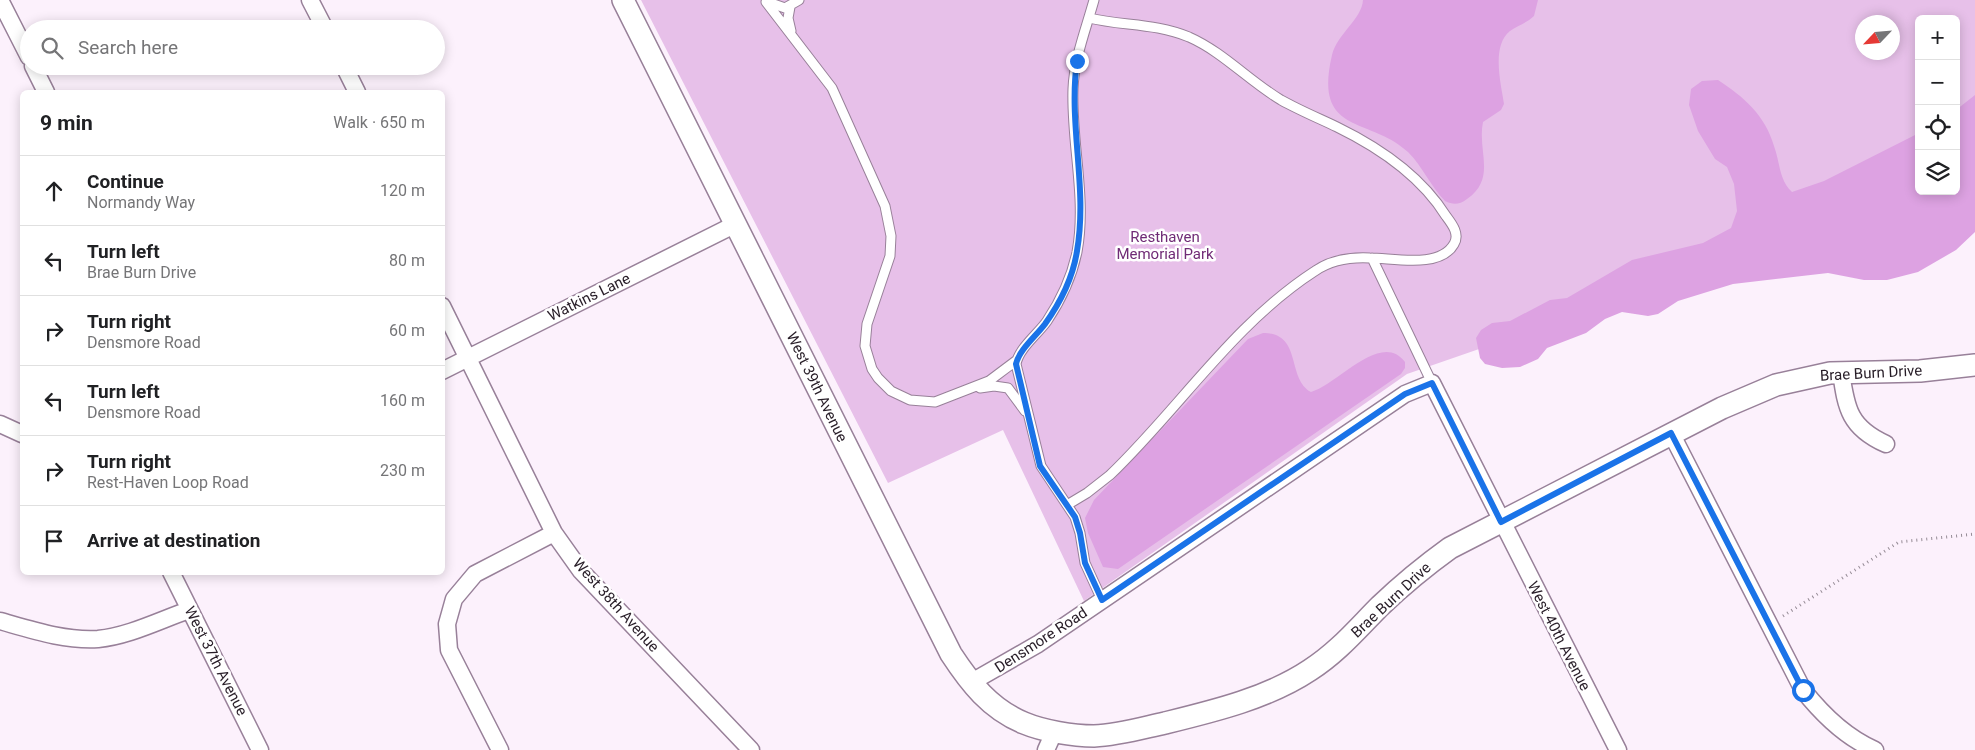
<!DOCTYPE html>
<html lang="en">
<head>
<meta charset="utf-8">
<style>
  body { margin:0; font-family:Roboto,sans-serif; background:#f6f6f6; color:#202124 }
  .controls { position:absolute; right:15px; top:15px; display:grid; overflow:hidden; border-radius:8px; box-shadow:0 2px 12px #0003 }
  .controls button { width:45px; height:45px; display:grid; place-items:center; padding:0; border:0; border-bottom:1px solid #e0e0e0; background:#fff; color:#202124; font:25px sans-serif }
  .compass { position:absolute; left:1855px; top:15px; width:45px; height:45px; border-radius:50%; background:#fff; box-shadow:0 2px 12px #0003; rotate:244deg }
  .stop { position:absolute; width:15px; height:15px; margin:-11px; border:4px solid #1a73e8; border-radius:50%; background:#fff }
  .stop.end { background:#1a73e8; border-color:#fff; box-shadow:0 1px 5px #0008 }
  .list { margin:0; padding:0; list-style:none }
  h2 { display:flex; justify-content:space-between; align-items:center; height:65px; margin:0; padding:0 20px; font-size:21px }
  h2 small { font-size:16px; font-weight:400; color:#757577 }
  .list li { display:grid; grid-template-columns:32px 1fr auto; gap:15px; align-items:center; box-sizing:border-box; height:70px; padding:0 20px; border-top:1px solid #e0e0e0 }
  .list b { display:block; font-size:19px; white-space:nowrap }
  .list p { margin:0; font-size:16px; white-space:nowrap; color:#757577 }
  .list em { font-size:16px; font-style:normal; color:#757577 }
  .icon { flex:none; width:28px; height:28px; fill:none; stroke:currentColor; stroke-width:2; stroke-linecap:round; stroke-linejoin:round }
  .map { position:relative; flex:none; width:1975px; height:750px; overflow:hidden }
  .search { position:absolute; background:#fff; box-shadow:0 2px 12px #0003; left:20px; top:20px; width:425px; height:55px; display:flex; align-items:center; gap:12px; box-sizing:border-box; padding:0 18px; border-radius:28px; color:#757577; font-size:19px }
  .panel { position:absolute; background:#fff; box-shadow:0 2px 12px #0003; left:20px; top:90px; width:425px; height:485px; border-radius:8px }
  .map>svg:first-child { display:block }
  .green { fill:#e7c0e9; fill-rule:evenodd }
  .forest { fill:#dda2e2 }
  .lines { fill:none; stroke-linecap:round; stroke-linejoin:round }
  .service-casing { stroke:#988099; stroke-width:11 }
  .minor-casing { stroke:#988099; stroke-width:19 }
  .tertiary-casing { stroke:#988099; stroke-width:24 }
  .path { stroke:#968c96; stroke-width:3; stroke-dasharray:1 4; stroke-linecap:butt }
  .service { stroke:#fff; stroke-width:9 }
  .minor { stroke:#fff; stroke-width:16 }
  .tertiary { stroke:#fff; stroke-width:21 }
  .route { stroke:#1a73e8; stroke-width:6 }
  .labels { text-anchor:middle; dominant-baseline:central; stroke-width:5; stroke-linejoin:round; paint-order:stroke }
  .park-label { font-size:15px; fill:#702b76; stroke:#fff }
  .street-label { font-size:15px; fill:#271d27; stroke:#fff }
</style>
</head>
<body>
<div class="map">
<svg width="1975" height="750" viewBox="0 0 1975 750">
  <rect width="100%" height="100%" fill="#fcf1fc"/>
  <path class="green" d="M641 0H1975V211L1534 330 1407 374 1084 601 1003 430 888 483ZM1919 19H1956V191H1919ZM1862 22H1892V52H1862Z"/>
  <path class="forest" d="M1363 0H1538L1534 16C1527 23 1518 25 1510 31 1491 46 1501 84 1504 104L1501 110 1483 122C1477 151 1497 178 1467 199 1459 205 1453 205 1445 201 1431 187 1423 167 1408 152 1369 116 1313 136 1332 55 1337 34 1362 19 1363 0Z
    M1718 80C1744 97 1765 115 1774 146 1780 162 1779 180 1792 192L1824 181 1919 133V191H1956V110L1975 95V232L1956 250 1918 272 1887 280H1864L1828 273 1733 284 1678 301 1658 314 1648 316 1622 312 1605 319 1586 333 1547 348 1538 359 1520 367 1502 368 1485 364 1480 358 1476 338 1481 330 1492 323 1510 321 1550 300 1567 298 1632 260 1703 243 1731 228 1737 211 1734 184 1727 167 1715 159 1698 131 1689 105 1691 89 1702 81Z
    M1263 333C1303 333 1286 378 1311 392 1337 385 1381 330 1405 362V368L1401 374 1118 569 1103 567 1088 533 1085 518 1094 500 1248 339Z"/>
  <g class="lines">
    <defs>
      <path id="service" d="M1094 0C1086 29 1074 59 1073 89 1071 143 1087 198 1077 252 1072 276 1061 300 1047 321 1038 334 1019 348 1016 364L1041 466 1075 517 1080 533 1085 563 1102 600
        M766 2 832 88 885 206 891 236 890 256 867 324 865 346 872 369 878 378 891 391 910 400 935 402 989 381 1017 360
        M768 2 785 8 799 0
        M790 7 788 18 791 31
        M1372 258 1432 383
        M980 388 994 386 1008 388 1025 411
        M1067 505 1087 493 1110 475C1179 409 1233 324 1315 271 1331 260 1351 257 1370 258 1393 258 1440 269 1454 244 1460 234 1452 224 1446 216 1421 176 1378 147 1337 127 1318 118 1299 110 1281 100 1249 81 1223 52 1189 37 1155 23 1123 26 1089 18"/>
      <path id="minor" d="M0 0 29 57
        M310 0 325 29
        M33 66 46 92
        M344 66 357 92
        M442 306 554 533 581 571 751 750
        M442 371 736 224
        M1841 372C1846 409 1850 428 1886 444
        M0 424 22 434
        M1671 433 1803 690C1822 714 1847 738 1875 750
        M171 572 260 750
        M0 621C32 630 65 641 98 639 129 636 160 620 189 610
        M970 683 1038 644 1405 394 1432 383 1618 750
        M500 750 449 650 447 624 454 599 475 574 554 533
        M1046 750 1055 730"/>
      <path id="tertiary" d="M623 0 951 654C970 683 990 709 1024 723 1043 731 1073 736 1094 736 1118 735 1142 728 1165 723 1214 711 1268 698 1310 670 1338 652 1357 629 1380 606 1402 585 1425 566 1450 548L1722 408 1776 385 1830 373 1920 371 1975 365"/>
    </defs>
    <use href="#service" class="service-casing"/>
    <use href="#minor" class="minor-casing"/>
    <use href="#tertiary" class="tertiary-casing"/>
    <path class="path" d="M1783 616 1899 542 1975 534"/>
    <use href="#service" class="service"/>
    <use href="#minor" class="minor"/>
    <use href="#tertiary" class="tertiary"/>
  </g>
  <g class="lines">
    <path class="route" d="M1077 61C1068 124 1088 188 1077 251 1073 277 1060 303 1045 324 1036 336 1019 350 1016 364L1040 466 1075 517 1080 533 1085 563 1102 600 1405 394 1432 383 1501 522 1671 433 1803 690"/>
  </g>
  <g class="labels">
    <g class="park-label">
      <text x="1165" y="237">Resthaven<tspan x="1165" dy="17">Memorial Park</tspan></text>
    </g>
    <g class="street-label">
      <text transform="translate(589 297) rotate(-26)">Watkins Lane</text>
      <text transform="translate(1871 373) rotate(-3)">Brae Burn Drive</text>
      <text transform="translate(817 387) rotate(64)">West 39th Avenue</text>
      <text transform="translate(1391 600) rotate(-43)">Brae Burn Drive</text>
      <text transform="translate(616 605) rotate(48)">West 38th Avenue</text>
      <text transform="translate(1559 636) rotate(63)">West 40th Avenue</text>
      <text transform="translate(1041 640) rotate(-33)">Densmore Road</text>
      <text transform="translate(216 661) rotate(63)">West 37th Avenue</text>
    </g>
  </g>
</svg>
<div class="controls">
<button>+</button>
<button>−</button>
<button><svg class="icon" aria-label="locate" viewBox="0 0 24 24"><circle cx="12" cy="12" r="6"/><path d="M12 2v4M12 18v4M2 12h4M18 12h4"/></svg></button>
<button><svg class="icon" aria-label="layers" viewBox="0 0 24 24"><path d="M12 4l9 5-9 5-9-5zM3 14l9 5 9-5"/></svg></button>
</div>
<svg class="compass" viewBox="-18 -18 36 36"><path d="M0-13l5 13h-10z" fill="#e53935"/><path d="M0 13l5-13h-10z" fill="#757577"/></svg>
<div class="stop" style="left:1803px;top:690px"></div>
<div class="stop end" style="left:1077px;top:61px"></div>
<div class="search"><svg class="icon" aria-label="search" viewBox="0 0 24 24"><circle cx="10" cy="10" r="6"/><path d="M15 15l6 6"/></svg>Search here</div>
<section class="panel">
<h2>9 min<small>Walk · 650 m</small></h2>
<ul class="list">
<li><svg class="icon" aria-label="ahead" viewBox="0 0 24 24"><path d="M12 20V5M6 11l6-6 6 6"/></svg><div><b>Continue</b><p>Normandy Way</p></div><em>120 m</em></li>
<li><svg class="icon" aria-label="left" viewBox="0 0 24 24"><path d="M17 20v-9H6M10 6l-5 5 5 5"/></svg><div><b>Turn left</b><p>Brae Burn Drive</p></div><em>80 m</em></li>
<li><svg class="icon" aria-label="right" viewBox="0 0 24 24"><path d="M7 20v-9h11M14 6l5 5-5 5"/></svg><div><b>Turn right</b><p>Densmore Road</p></div><em>60 m</em></li>
<li><svg class="icon" aria-label="left" viewBox="0 0 24 24"><path d="M17 20v-9H6M10 6l-5 5 5 5"/></svg><div><b>Turn left</b><p>Densmore Road</p></div><em>160 m</em></li>
<li><svg class="icon" aria-label="right" viewBox="0 0 24 24"><path d="M7 20v-9h11M14 6l5 5-5 5"/></svg><div><b>Turn right</b><p>Rest-Haven Loop Road</p></div><em>230 m</em></li>
<li><svg class="icon" aria-label="arrive" viewBox="0 0 24 24"><path d="M6 21V4h12l-3 4 3 4H6"/></svg><div><b>Arrive at destination</b></div></li>
</ul>
</section>
</div>
</body>
</html>
